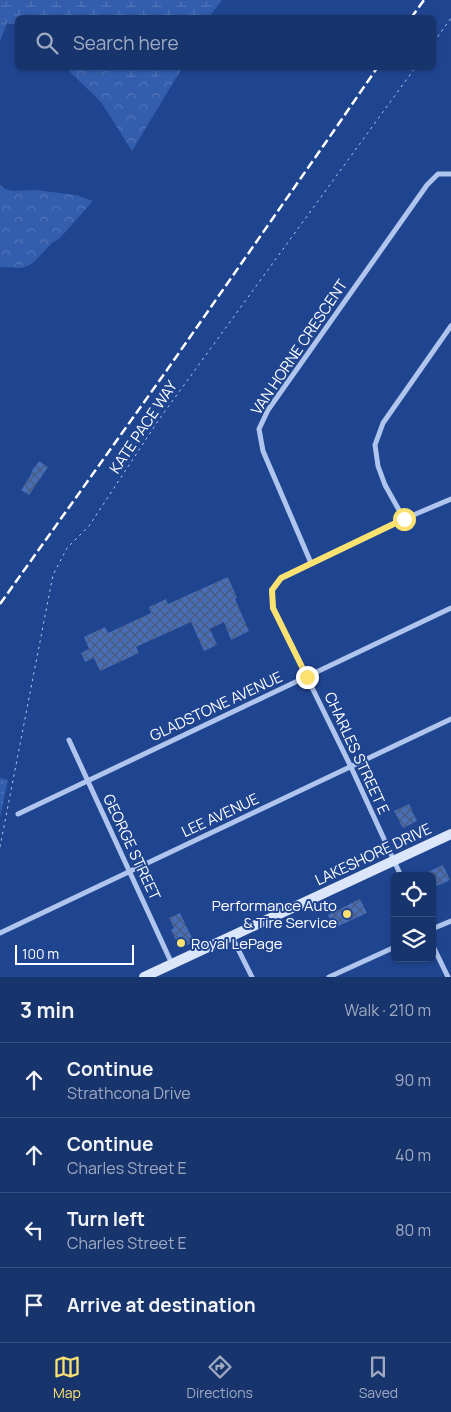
<!DOCTYPE html>
<html lang="en">
<head>
<meta charset="utf-8">
<style>
  body { margin:0; font-family:Manrope,sans-serif; background:#253f74; color:#f1f3f6 }
  .controls { position:absolute; right:15px; bottom:15px; display:grid; overflow:hidden; border-radius:8px; box-shadow:0 1px 4px #0004 }
  .controls button { width:45px; height:45px; display:grid; place-items:center; padding:0; border:0; border-bottom:1px solid #364f7f; background:#18346c; color:#f1f3f6; font:25px sans-serif }
  .scale { position:absolute; left:15px; bottom:12px; width:119px; box-sizing:border-box; padding-left:5px; border:2px solid #fff; border-top:0; font-size:14px; line-height:18px; white-space:nowrap; color:#fff; -webkit-text-stroke:4px #204590; paint-order:stroke }
  .stop { position:absolute; width:15px; height:15px; margin:-11px; border:4px solid #fae170; border-radius:50%; background:#fff }
  .stop.end { background:#fae170; border-color:#fff; box-shadow:0 1px 5px #0008 }
  .list { margin:0; padding:0; list-style:none }
  h2 { display:flex; justify-content:space-between; align-items:center; height:65px; margin:0; padding:0 20px; font-size:21px }
  h2 small { font-size:16px; font-weight:400; color:#9faac2 }
  .list li { display:grid; grid-template-columns:32px 1fr auto; gap:15px; align-items:center; box-sizing:border-box; height:75px; padding:0 20px; border-top:1px solid #364f7f }
  .list b { display:block; font-size:19px; white-space:nowrap }
  .list p { margin:0; font-size:16px; white-space:nowrap; color:#9faac2 }
  .list em { font-size:16px; font-style:normal; color:#9faac2 }
  .icon { flex:none; width:28px; height:28px; fill:none; stroke:currentColor; stroke-width:2; stroke-linecap:round; stroke-linejoin:round }
  .map { position:relative; flex:none; width:451px; height:977px; overflow:hidden }
  .search { position:absolute; background:#18346c; box-shadow:0 1px 4px #0004; left:15px; right:15px; top:15px; height:55px; display:flex; align-items:center; gap:12px; box-sizing:border-box; padding:0 18px; border-radius:8px; color:#9faac2; font-size:19px }
  .sheet { height:365px; background:#18346c }
  nav { display:flex; justify-content:space-around; align-items:center; box-sizing:border-box; height:70px; border-top:1px solid #364f7f; background:#18346c; font-size:14px; color:#9faac2 }
  nav a { display:grid; justify-items:center; gap:2px }
  nav .on { color:#fae170 }
  .map>svg:first-child { display:block }
  .forest { fill:url(#forest-crowns) }
  .wetland { fill:url(#wetland-marsh) }
  .park { fill:url(#park-dots) }
  .building { fill:url(#building-cross-hatch) }
  .lines { fill:none; stroke-linecap:round; stroke-linejoin:round }
  .path { stroke:#b0c5ed; stroke-width:1; stroke-dasharray:2.5 4; stroke-linecap:butt }
  .minor { stroke:#b0c5ed; stroke-width:5 }
  .secondary { stroke:#dce6fa; stroke-width:10 }
  .rail { stroke:#fff; stroke-width:2.5; stroke-dasharray:9 4; stroke-linecap:butt }
  .route { stroke:#fae170; stroke-width:6 }
  .poi-dot { fill:#fae170; stroke:#204590; stroke-width:2 }
  .labels { text-anchor:middle; dominant-baseline:central; stroke-width:4; stroke-linejoin:round; paint-order:stroke }
  .street-label { font-size:15px; fill:#fff; stroke:#204590 }
  .poi-label { font-size:15px; fill:#fff; stroke:#204590; text-anchor:end }
</style>
</head>
<body>
<div class="map">
<svg width="451" height="977" viewBox="0 0 451 977">
  <defs>
    <pattern id="forest-crowns" width="20" height="18" patternUnits="userSpaceOnUse" patternTransform="scale(1.25)"><rect width="20" height="18" fill="#335dad"/><path d="M2 6a3 3 0 1 1 6 0M12 15a3 3 0 1 1 6 0" fill="none" stroke="#5275b9"/></pattern>
    <pattern id="wetland-marsh" width="20" height="14" patternUnits="userSpaceOnUse" patternTransform="scale(1.25)"><rect width="20" height="14" fill="#335dad"/><path d="M1 5h8M5 5V1M11 12h8M15 12V8" fill="none" stroke="#5275b9"/></pattern>
    <pattern id="park-dots" width="8" height="8" patternUnits="userSpaceOnUse" patternTransform="scale(1.25)"><rect width="8" height="8" fill="#335dad"/><path d="M2 2h.1M6 6h.1" fill="none" stroke="#5275b9" stroke-width="1.8" stroke-linecap="round"/></pattern>
    <pattern id="building-cross-hatch" width="8" height="8" patternUnits="userSpaceOnUse" patternTransform="scale(1.25)"><rect width="8" height="8" fill="#486eb7"/><path d="M0 0l8 8M0 8l8-8" fill="none" stroke="#4a5b7c"/></pattern>
  </defs>
  <rect width="100%" height="100%" fill="#204590"/>
  <path class="forest" d="M66 68H182L132 151 101 102Z
    M0 184 5 189 13 191 35 190 76 195 93 201 60 238 52 243 34 262 28 266 20 268 0 267Z"/>
  <path class="wetland" d="M0 0H222L209 17 18 18 17 25 7 23 0 42Z
    M100 68H171C166 74 162 75 155 77 134 84 116 81 100 68Z"/>
  <path class="park" d="M0 778 8 780 0 817Z"/>
  <path class="building" d="M39 461 48 467 29 495 21 490 32 473 31 472Z
    M228 577 237 598 235 599 249 631 231 640 224 622 210 629 217 645 204 651 191 622 136 647 139 653 100 671 94 658 85 662 81 653 89 649 84 637 105 627 108 633 151 613 149 607 166 599 168 604Z
    M409 804 417 821 403 828 394 811Z
    M443 865 450 880 432 888V876H419Z
    M360 899 367 913 334 928 328 915Z
    M180 913 194 942 182 947 179 946 171 930 174 928 169 918Z"/>
  <g class="lines">
    <path class="path" d="M434 42 451 18
      M0 847 53 575 67 548 89 526 160 418 415 68"/>
    <path class="minor" d="M404 519 385 485 378 466 375 445 383 423 451 326
      M311 563 263 451 259 429 268 410 427 185 438 174H451
      M69 740 172 964
      M18 814 451 608
      M401 876 351 767 273 608 272 590 281 578 404 519 451 499
      M432 929 451 921
      M0 933 451 719
      M232 937 252 977
      M432 944 448 977
      M329 977 395 947"/>
    <path class="secondary" d="M144 977 451 834"/>
    <path class="rail" d="M411 18 424 0
      M0 604 167 370 333 132 377 68"/>
  </g>
  <g class="lines">
    <path class="route" d="M307 677 273 608 272 590 281 578 404 519"/>
  </g>
  <g class="poi-dot">
    <circle cx="347" cy="914" r="5"/>
    <circle cx="181" cy="943" r="5"/>
  </g>
  <g class="labels">
    <g class="street-label">
      <text transform="translate(299 347) rotate(-56)">VAN HORNE CRESCENT</text>
      <text transform="translate(143 427) rotate(-56)">KATE PACE WAY</text>
      <text transform="translate(216 706) rotate(-25)">GLADSTONE AVENUE</text>
      <text transform="translate(357 753) rotate(65)">CHARLES STREET E</text>
      <text transform="translate(220 815) rotate(-25)">LEE AVENUE</text>
      <text transform="translate(132 847) rotate(65)">GEORGE STREET</text>
      <text transform="translate(373 854) rotate(-25)">LAKESHORE DRIVE</text>
    </g>
    <g class="poi-label">
      <text x="337" y="905">Performance Auto<tspan x="337" dy="17">&amp; Tire Service</tspan></text>
      <text x="191" y="943" text-anchor="start">Royal LePage</text>
    </g>
  </g>
</svg>
<div class="controls">
<button><svg class="icon" aria-label="locate" viewBox="0 0 24 24"><circle cx="12" cy="12" r="6"/><path d="M12 2v4M12 18v4M2 12h4M18 12h4"/></svg></button>
<button><svg class="icon" aria-label="layers" viewBox="0 0 24 24"><path d="M12 4l9 5-9 5-9-5zM3 14l9 5 9-5"/></svg></button>
</div>
<div class="scale">100 m</div>
<div class="stop" style="left:404px;top:519px"></div>
<div class="stop end" style="left:307px;top:677px"></div>
<div class="search"><svg class="icon" aria-label="search" viewBox="0 0 24 24"><circle cx="10" cy="10" r="6"/><path d="M15 15l6 6"/></svg>Search here</div>
</div>
<section class="sheet">
<h2>3 min<small>Walk · 210 m</small></h2>
<ul class="list">
<li><svg class="icon" aria-label="ahead" viewBox="0 0 24 24"><path d="M12 20V5M6 11l6-6 6 6"/></svg><div><b>Continue</b><p>Strathcona Drive</p></div><em>90 m</em></li>
<li><svg class="icon" aria-label="ahead" viewBox="0 0 24 24"><path d="M12 20V5M6 11l6-6 6 6"/></svg><div><b>Continue</b><p>Charles Street E</p></div><em>40 m</em></li>
<li><svg class="icon" aria-label="left" viewBox="0 0 24 24"><path d="M17 20v-9H6M10 6l-5 5 5 5"/></svg><div><b>Turn left</b><p>Charles Street E</p></div><em>80 m</em></li>
<li><svg class="icon" aria-label="arrive" viewBox="0 0 24 24"><path d="M6 21V4h12l-3 4 3 4H6"/></svg><div><b>Arrive at destination</b></div></li>
</ul>
</section>
<nav>
<a class="on"><svg class="icon" aria-label="map" viewBox="0 0 24 24"><path d="M3 6l6-2 6 2 6-2v14l-6 2-6-2-6 2zM9 4v14M15 6v14"/></svg>Map</a>
<a><svg class="icon" aria-label="directions" viewBox="0 0 24 24"><path d="M12 3l9 9-9 9-9-9zM9 14v-3h6M13 9l2 2-2 2"/></svg>Directions</a>
<a><svg class="icon" aria-label="saved" viewBox="0 0 24 24"><path d="M7 4h10v16l-5-4-5 4z"/></svg>Saved</a>
</nav>
</body>
</html>
